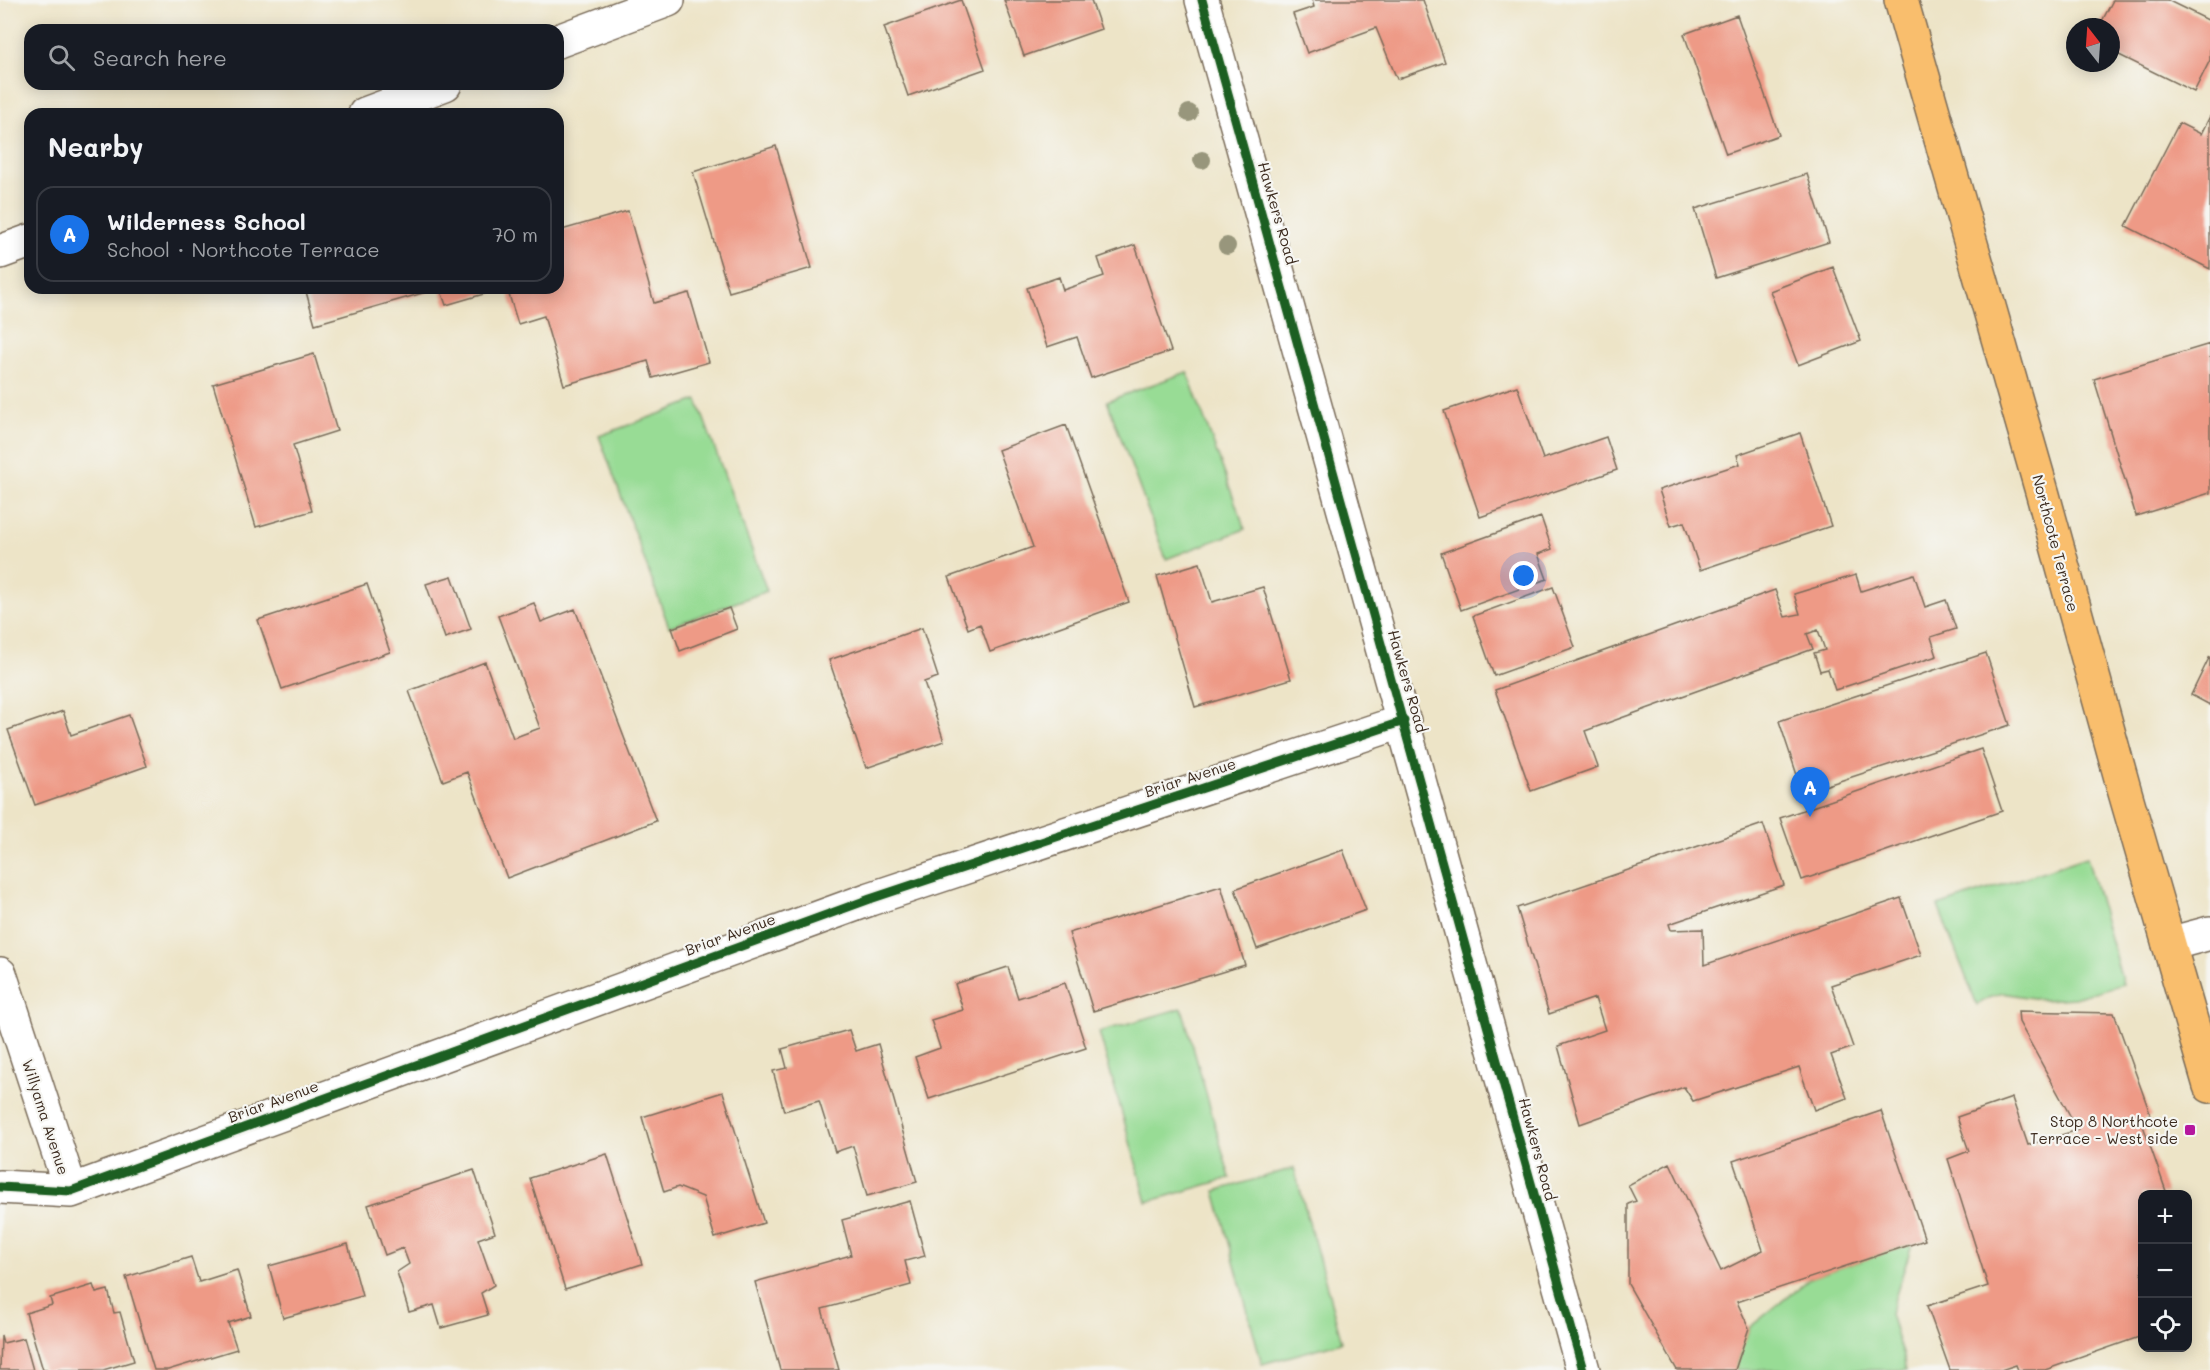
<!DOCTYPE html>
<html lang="en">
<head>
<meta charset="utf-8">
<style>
  body { margin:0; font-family:Mali,sans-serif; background:#242831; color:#f1f3f6 }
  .controls { position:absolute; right:18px; bottom:18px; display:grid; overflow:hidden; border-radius:12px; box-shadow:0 3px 15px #0003 }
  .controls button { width:54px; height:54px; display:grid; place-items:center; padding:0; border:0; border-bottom:2px solid #363941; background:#171b24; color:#f1f3f6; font:30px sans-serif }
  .compass { position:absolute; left:2066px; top:18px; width:54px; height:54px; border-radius:50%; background:#171b24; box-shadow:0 3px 15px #0003; rotate:343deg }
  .you { position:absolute; left:1524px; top:576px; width:21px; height:21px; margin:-15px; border:4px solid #fff; border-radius:50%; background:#1a73e8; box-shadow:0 0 0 9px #1a73e833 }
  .badge { display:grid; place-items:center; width:39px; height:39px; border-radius:50%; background:#1a73e8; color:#fff; font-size:20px; font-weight:700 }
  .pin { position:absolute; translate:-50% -50px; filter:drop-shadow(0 2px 3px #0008) }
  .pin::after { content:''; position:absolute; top:32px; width:21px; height:18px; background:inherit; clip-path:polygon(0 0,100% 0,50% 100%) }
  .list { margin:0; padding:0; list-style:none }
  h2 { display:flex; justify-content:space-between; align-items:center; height:78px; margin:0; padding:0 24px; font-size:26px }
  h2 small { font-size:20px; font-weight:400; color:#9ea1a6 }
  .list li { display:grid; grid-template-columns:39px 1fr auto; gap:18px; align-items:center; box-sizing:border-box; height:96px; margin:0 12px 12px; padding:0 12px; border:2px solid #363941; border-radius:18px }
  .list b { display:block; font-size:22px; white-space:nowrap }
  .list p { margin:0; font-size:20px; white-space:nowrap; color:#9ea1a6 }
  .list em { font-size:20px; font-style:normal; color:#9ea1a6 }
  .icon { flex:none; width:33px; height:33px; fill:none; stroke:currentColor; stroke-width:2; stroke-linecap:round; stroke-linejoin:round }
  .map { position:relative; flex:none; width:2210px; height:1370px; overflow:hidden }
  .search { position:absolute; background:#171b24; box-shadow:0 3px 15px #0003; left:24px; top:24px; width:540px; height:66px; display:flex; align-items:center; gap:15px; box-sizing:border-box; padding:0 21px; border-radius:18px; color:#9ea1a6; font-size:22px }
  .panel { position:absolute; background:#171b24; box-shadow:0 3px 15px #0003; left:24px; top:108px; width:540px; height:186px; border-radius:18px }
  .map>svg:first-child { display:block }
  .green { fill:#98dc95; stroke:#6a835a; stroke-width:1.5 }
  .building { fill:#ee9a86 }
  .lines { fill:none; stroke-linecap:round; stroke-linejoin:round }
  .street-casing { stroke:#796b59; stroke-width:36 }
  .highway-casing { stroke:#796b59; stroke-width:36 }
  .street { stroke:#fff; stroke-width:33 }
  .highway { stroke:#f9be6d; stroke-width:33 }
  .cycleway-casing { stroke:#f6f6f2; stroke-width:13 }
  .cycleway { stroke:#1b5e20; stroke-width:9 }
  .tree { fill:#98967b }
  .poi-dot { fill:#b5179e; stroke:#f6f6f2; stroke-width:2 }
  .labels { text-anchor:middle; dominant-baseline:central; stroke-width:4.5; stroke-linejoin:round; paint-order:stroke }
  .street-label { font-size:15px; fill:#3b2a1e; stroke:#f6f6f2 }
  .poi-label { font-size:15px; fill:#3b2a1e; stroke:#f6f6f2; text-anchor:end }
</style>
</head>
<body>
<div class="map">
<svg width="2210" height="1370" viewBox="0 0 2210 1370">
  <rect width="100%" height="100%" fill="#f6f6f2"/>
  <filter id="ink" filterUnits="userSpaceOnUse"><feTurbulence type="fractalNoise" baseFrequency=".0167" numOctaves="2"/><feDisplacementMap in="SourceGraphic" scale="12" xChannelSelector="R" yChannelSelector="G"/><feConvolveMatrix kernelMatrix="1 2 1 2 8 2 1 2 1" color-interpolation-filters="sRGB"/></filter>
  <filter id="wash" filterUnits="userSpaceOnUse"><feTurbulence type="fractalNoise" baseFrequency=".008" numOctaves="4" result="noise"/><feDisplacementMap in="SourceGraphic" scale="24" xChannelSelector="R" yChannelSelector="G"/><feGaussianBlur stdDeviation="1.35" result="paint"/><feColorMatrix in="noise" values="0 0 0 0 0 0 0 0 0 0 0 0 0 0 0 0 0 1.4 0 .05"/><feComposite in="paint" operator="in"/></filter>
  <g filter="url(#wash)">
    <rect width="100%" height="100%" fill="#ede4c7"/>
    <path class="green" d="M1187 372 1245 529 1166 559 1107 401Z
      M697 400 767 591 669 627 599 436Z
      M2087 857 2123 984 2074 998 2044 1000 2003 993 1988 998 1977 1005 1938 906Z
      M1182 1008 1230 1178 1147 1202 1099 1032Z
      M1294 1168 1342 1342 1262 1364 1215 1191Z
      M1912 1244 1890 1314 1907 1370H1735L1749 1328 1812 1277Z"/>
    <g id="blocks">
      <path class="building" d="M961 0 985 69 908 96 884 27Z
        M1004 0H1091L1101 29 1024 56Z
        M1312 0H1423L1445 62 1397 79 1376 28 1307 53 1293 14 1314 7Z
        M2113 0H2167L2210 21V60L2194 92 2111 51V27H2099Z
        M1737 15 1779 135 1726 154 1684 34Z
        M2210 116V269L2126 226 2179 123 2201 134Z
        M776 146 812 268 729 292 693 172Z
        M1807 174 1829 242 1716 278 1695 209Z
        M628 211 654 303 689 293 709 362 653 378 648 361 564 385 544 316 518 324 507 288H558V231Z
        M1135 245 1171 351 1091 378 1077 337 1047 347 1027 288 1059 277 1063 290 1104 276 1098 258Z
        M1833 267 1861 341 1798 365 1770 291Z
        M305 288H437V289L315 324Z
        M440 288H501V289L446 305Z
        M2210 344V493L2136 516 2094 379Z
        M314 354 337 431 293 445 312 511 256 527 213 384Z
        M1517 386 1543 459 1606 437 1617 470 1480 517 1444 411Z
        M1066 425 1129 602 990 652 980 624 968 629 949 577 1033 547 998 450Z
        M1800 433 1831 526 1700 570 1684 522 1671 526 1659 490 1740 464 1737 455Z
        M1541 517 1552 549 1538 554 1547 579 1461 610 1441 553Z
        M1200 563 1212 602 1263 587 1291 679 1195 707 1157 576Z
        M1914 574 1925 607 1946 600 1956 629 1931 637 1937 656 1835 690 1828 669 1820 671 1814 653 1825 650 1818 630 1807 634 1813 649 1585 731 1598 767 1531 791 1495 690 1775 590 1785 617 1800 614 1794 594 1856 575 1861 591Z
        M452 576 471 629 445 638 426 584Z
        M367 584 390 652 282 689 258 620Z
        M1553 587 1575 647 1494 676 1473 616Z
        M534 603 541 622 575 609 656 821 507 878 467 772 443 781 409 691 485 662 513 738 540 728 498 616Z
        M729 608 737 629 680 651 672 628Z
        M922 628 938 677 924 682 944 741 866 768 829 660Z
        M1986 653 2010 725 1803 793 1779 721Z
        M2210 656V705L2191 695Z
        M63 711 71 735 129 715 147 766 35 805 8 730Z
        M1981 749 2002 811 1802 880 1780 818Z
        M1763 824 1784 885 1669 924 1671 930 1703 929 1704 965 1901 898 1921 955 1831 985 1853 1047 1831 1055 1847 1098 1814 1110 1799 1067 1693 1101 1684 1087 1580 1124 1558 1046 1605 1030 1595 998 1549 1014 1517 908Z
        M1343 850 1366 910 1257 949 1235 889Z
        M1221 886 1245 965 1093 1011 1069 933Z
        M1008 967 1018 998 1065 983 1086 1048 929 1099 915 1057 940 1048 931 1020 963 1010 955 984Z
        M2018 1011 2114 1013 2151 1116 2141 1120 2167 1194H2142V1336L2045 1370H2018L2016 1365 2001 1370H1950L1927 1306 1988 1286 1948 1159 1969 1151 1957 1117 2012 1098 2028 1145 2078 1130 2019 1022Z
        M849 1030 856 1051 878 1044 917 1182 867 1196 853 1146 835 1152 819 1101 784 1111 773 1071 787 1068 782 1049Z
        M723 1092 764 1223 715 1238 703 1197 678 1187 664 1192 642 1117Z
        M1881 1111 1925 1240 1737 1302 1749 1328 1735 1370H1677L1628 1284V1204L1636 1201 1628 1185 1670 1163 1721 1271 1763 1250 1733 1161Z
        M607 1154 642 1264 565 1289 530 1178Z
        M474 1170 495 1233 478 1239 494 1285 481 1293 488 1315 441 1328 434 1305 409 1312 397 1272 409 1264 403 1248 385 1255 368 1205Z
        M910 1201 925 1256 905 1261 911 1285 822 1309 839 1370H780L755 1282 851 1255 842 1220Z
        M348 1244 362 1296 283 1318 269 1266Z
        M191 1257 199 1282 237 1270 251 1316 228 1323 237 1349 168 1370H154L126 1277Z
        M93 1285 96 1293 108 1290 114 1313 120 1312 134 1361 103 1370H43L26 1313 52 1305 50 1298Z
        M1 1335 3 1343 24 1338 33 1370H0Z"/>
    </g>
  </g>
  <g filter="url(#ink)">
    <use href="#blocks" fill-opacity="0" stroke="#796b59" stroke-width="1.5"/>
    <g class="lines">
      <defs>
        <path id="street" d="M1202 0 1583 1370
          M558 41 668 0
          M365 114 445 84
          M0 252 30 241
          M2169 944 2210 933
          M0 974 71 1191
          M0 1187 71 1191 870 899 1404 721"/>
        <path id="highway" d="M1901 0 2043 495 2124 789 2210 1086"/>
      </defs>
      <use href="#street" class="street-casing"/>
      <use href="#highway" class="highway-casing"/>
      <use href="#street" class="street"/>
      <use href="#highway" class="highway"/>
      <defs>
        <path id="cycleway" d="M1202 0 1583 1370
          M0 1187 71 1191 870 899 1404 721"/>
      </defs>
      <use href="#cycleway" class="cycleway-casing"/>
      <use href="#cycleway" class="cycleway"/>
    </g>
    <g class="tree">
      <circle cx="1189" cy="113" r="9"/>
      <circle cx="1202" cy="160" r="9"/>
      <circle cx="1227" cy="246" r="9"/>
    </g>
  </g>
  <rect class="poi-dot" x="2184" y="1124" width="12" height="12" rx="3"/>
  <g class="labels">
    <g class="street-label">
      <text transform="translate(1278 213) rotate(74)">Hawkers Road</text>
      <text transform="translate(2056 543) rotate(75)">Northcote Terrace</text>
      <text transform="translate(1408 681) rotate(74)">Hawkers Road</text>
      <text transform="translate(1190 777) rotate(-18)">Briar Avenue</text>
      <text transform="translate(730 934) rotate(-20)">Briar Avenue</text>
      <text transform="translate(273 1101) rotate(-20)">Briar Avenue</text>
      <text transform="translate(46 1117) rotate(72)">Willyama Avenue</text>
      <text transform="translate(1538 1149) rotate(75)">Hawkers Road</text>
    </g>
    <g class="poi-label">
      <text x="2178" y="1121">Stop 8 Northcote<tspan x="2178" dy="17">Terrace - West side</tspan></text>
    </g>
  </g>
</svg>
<div class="controls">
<button>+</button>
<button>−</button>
<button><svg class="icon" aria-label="locate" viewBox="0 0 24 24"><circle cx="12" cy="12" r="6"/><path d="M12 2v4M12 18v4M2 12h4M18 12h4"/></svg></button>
</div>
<svg class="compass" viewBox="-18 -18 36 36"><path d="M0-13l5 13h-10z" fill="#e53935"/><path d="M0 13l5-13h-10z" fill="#9ea1a6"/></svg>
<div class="you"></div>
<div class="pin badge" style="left:1810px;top:817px">A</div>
<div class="search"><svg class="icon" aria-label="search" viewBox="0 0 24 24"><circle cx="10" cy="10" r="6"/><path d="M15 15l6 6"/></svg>Search here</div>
<section class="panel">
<h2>Nearby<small></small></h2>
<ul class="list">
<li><span class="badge">A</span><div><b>Wilderness School</b><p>School · Northcote Terrace</p></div><em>70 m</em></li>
</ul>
</section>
</div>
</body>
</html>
